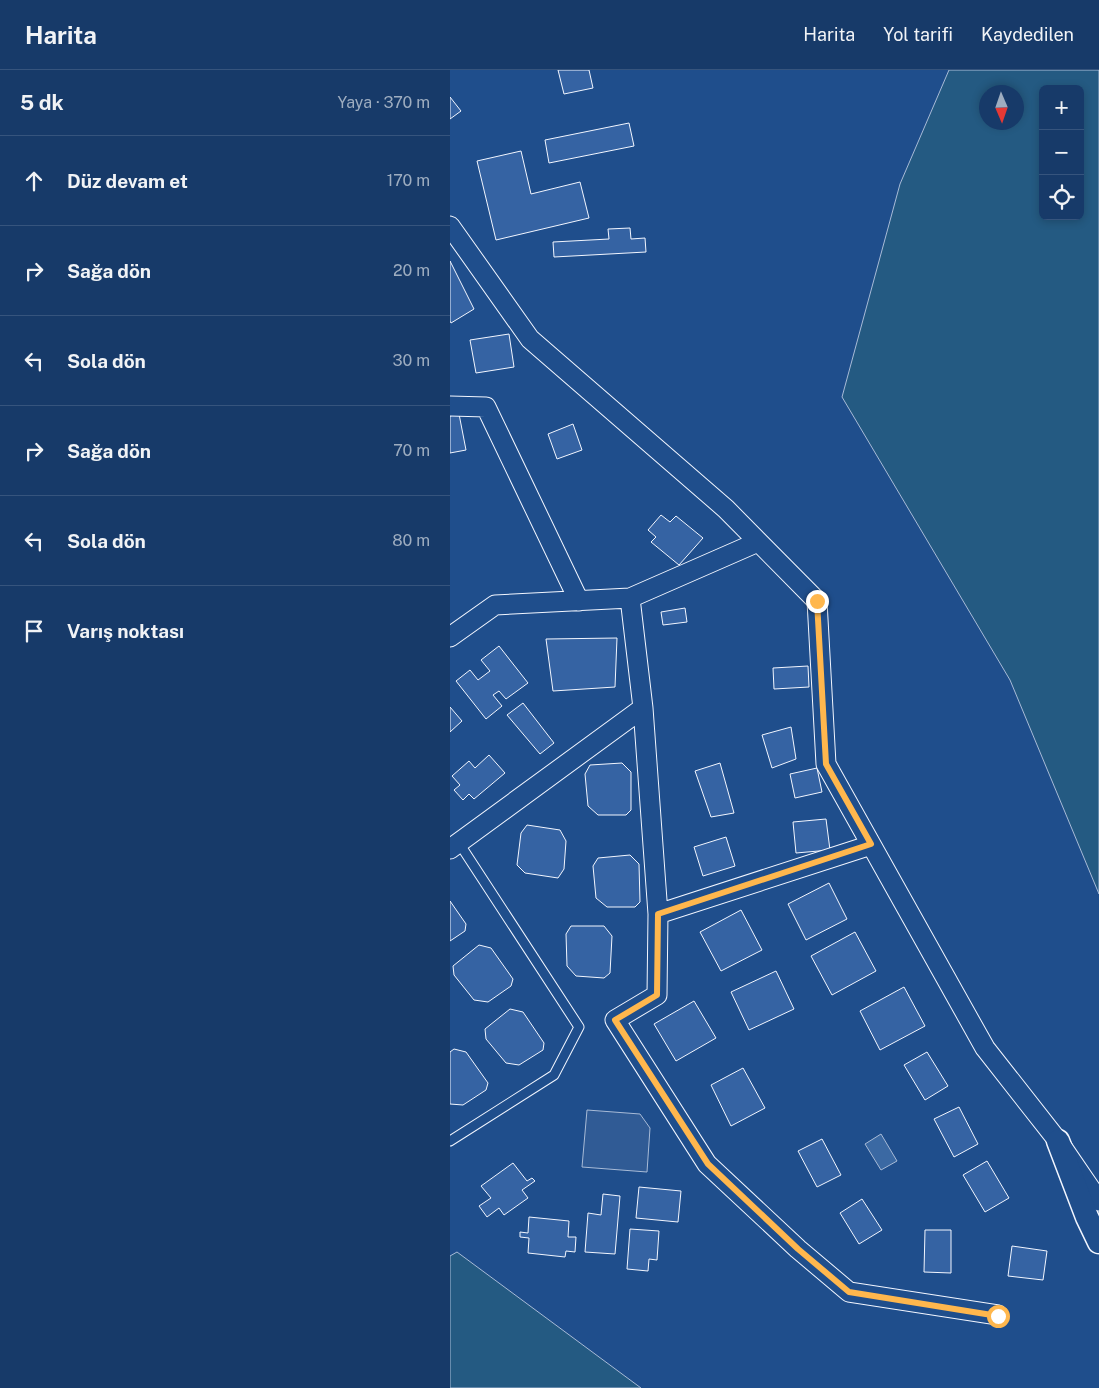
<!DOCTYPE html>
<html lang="tr">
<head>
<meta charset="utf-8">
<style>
  body { margin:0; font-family:"Public Sans",sans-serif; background:#244571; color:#f1f3f6 }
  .controls { position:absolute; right:15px; top:15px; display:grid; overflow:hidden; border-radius:8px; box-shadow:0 2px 8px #0003 }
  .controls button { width:45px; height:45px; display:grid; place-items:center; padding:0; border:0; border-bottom:1px solid #36547d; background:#173a69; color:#f1f3f6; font:25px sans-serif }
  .compass { position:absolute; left:529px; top:15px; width:45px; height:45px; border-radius:50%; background:#173a69; box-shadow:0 2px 8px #0003; rotate:178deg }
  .stop { position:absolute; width:15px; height:15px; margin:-11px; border:4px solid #ffb74d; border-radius:50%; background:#fff }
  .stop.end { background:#ffb74d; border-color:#fff; box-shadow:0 1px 5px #0008 }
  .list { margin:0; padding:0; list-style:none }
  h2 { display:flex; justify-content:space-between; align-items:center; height:65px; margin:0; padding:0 20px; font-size:21px }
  h2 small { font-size:16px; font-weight:400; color:#9eadc0 }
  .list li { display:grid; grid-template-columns:32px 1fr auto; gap:15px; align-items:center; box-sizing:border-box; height:90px; padding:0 20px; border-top:1px solid #36547d }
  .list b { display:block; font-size:19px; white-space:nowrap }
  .list em { font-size:16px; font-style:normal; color:#9eadc0 }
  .icon { flex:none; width:28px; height:28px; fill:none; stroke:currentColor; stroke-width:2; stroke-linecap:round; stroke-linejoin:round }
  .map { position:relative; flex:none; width:649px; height:1318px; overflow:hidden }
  header { display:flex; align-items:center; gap:30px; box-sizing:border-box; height:70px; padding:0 25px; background:#173a69; border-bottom:1px solid #36547d }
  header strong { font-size:24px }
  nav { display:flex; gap:28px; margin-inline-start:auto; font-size:18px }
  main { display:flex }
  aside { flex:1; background:#173a69 }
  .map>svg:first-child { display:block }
  .green { fill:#245a82; stroke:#a8bbd7; fill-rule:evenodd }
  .parking { fill:#305b95; stroke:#a8bbd7 }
  .water { fill:#3b69a3; stroke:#a8bbd7 }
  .building { fill:#3563a3; stroke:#f2f6ff }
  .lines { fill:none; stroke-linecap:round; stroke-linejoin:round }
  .service-casing { stroke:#f2f6ff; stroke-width:11 }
  .minor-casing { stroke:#f2f6ff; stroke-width:21 }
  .tertiary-casing { stroke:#f2f6ff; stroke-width:25 }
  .service { stroke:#1f4e8c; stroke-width:9 }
  .minor { stroke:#1f4e8c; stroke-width:19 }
  .tertiary { stroke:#1f4e8c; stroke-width:22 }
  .route { stroke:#ffb74d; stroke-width:6 }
</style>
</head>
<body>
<header>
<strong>Harita</strong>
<nav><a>Harita</a><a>Yol tarifi</a><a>Kaydedilen</a></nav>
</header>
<main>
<aside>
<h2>5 dk<small>Yaya · 370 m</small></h2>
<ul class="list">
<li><svg class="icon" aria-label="ahead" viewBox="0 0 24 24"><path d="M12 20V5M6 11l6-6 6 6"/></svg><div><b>Düz devam et</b></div><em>170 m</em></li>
<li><svg class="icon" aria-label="right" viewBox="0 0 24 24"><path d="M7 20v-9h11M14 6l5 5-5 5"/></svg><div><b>Sağa dön</b></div><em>20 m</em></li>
<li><svg class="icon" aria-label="left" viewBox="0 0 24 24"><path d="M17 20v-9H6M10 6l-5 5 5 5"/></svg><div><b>Sola dön</b></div><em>30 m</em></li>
<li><svg class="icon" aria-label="right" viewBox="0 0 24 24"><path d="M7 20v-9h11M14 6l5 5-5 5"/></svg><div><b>Sağa dön</b></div><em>70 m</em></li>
<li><svg class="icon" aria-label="left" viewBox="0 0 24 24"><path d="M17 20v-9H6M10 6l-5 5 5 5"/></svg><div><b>Sola dön</b></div><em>80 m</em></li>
<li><svg class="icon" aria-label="arrive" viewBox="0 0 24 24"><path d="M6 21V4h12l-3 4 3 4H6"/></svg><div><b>Varış noktası</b></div></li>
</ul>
</aside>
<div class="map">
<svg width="649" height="1318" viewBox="0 0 649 1318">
  <rect width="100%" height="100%" fill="#1f4e8c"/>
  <path class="green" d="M499 0H649V824L560 610 392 327 450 114ZM593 19H630V146H593ZM536 22H566V52H536Z
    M7 1182 191 1318H0V1186Z"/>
  <path class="parking" d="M137 1040 190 1044 200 1058 197 1102 132 1097Z"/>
  <path class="water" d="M431 1064 447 1091 431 1100 415 1074Z"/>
  <path class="building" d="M108 0H139L143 18 114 24Z
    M0 27 11 41 0 49Z
    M179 53 184 76 99 93 95 70Z
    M71 81 81 124 130 112 139 148 46 170 27 91Z
    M180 158 181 169 195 168 196 182 104 187 103 172 159 169 158 159Z
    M0 191 24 239 1 253 0 251Z
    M59 264 64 297 26 303 20 270Z
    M9 344 16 380 0 383V346Z
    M123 354 132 380 107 389 98 364Z
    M211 445 220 452 226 446 253 468 229 495 201 472 206 467 198 460Z
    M235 538 237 552 213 555 211 542Z
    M167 568 165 617 103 621 96 569Z
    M49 576 78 613 56 629 49 621 43 625 52 636 36 649 6 611 20 600 28 610 40 601 31 590Z
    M358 596 359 617 324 619 323 598Z
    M73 633 104 673 90 684 57 645Z
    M0 637 12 651 0 662Z
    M341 657 346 689 322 698 312 665Z
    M39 685 55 703 24 729 19 724 13 730 4 720 10 715 2 706 19 691 25 698Z
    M172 693 181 702V740L176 745H148L138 736 135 704 140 695Z
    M270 693 284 743 261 747 245 701Z
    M367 698 372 722 345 728 340 704Z
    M376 749 380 780 346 783 343 752Z
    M77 755 110 760 116 771 114 799 108 808 75 803 67 795 71 763Z
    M276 767 285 796 253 806 244 777Z
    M180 785 189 794 190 832 185 837H157L146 828 143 796 148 788Z
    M379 813 397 849 356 870 338 834Z
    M0 831 16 854 15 861 0 871Z
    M291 840 312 880 271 901 250 862Z
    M121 856H154L162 866 160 903 154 908 126 906 117 896 116 864Z
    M405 862 426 901 382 925 361 886Z
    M29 875 41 878 63 909 61 916 38 932 24 930 4 905 3 896Z
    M326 901 344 939 299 960 281 922Z
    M454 917 475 956 430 980 410 941Z
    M244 931 266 968 226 991 204 954Z
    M60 939 73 942 94 973 93 980 69 995 56 993 36 969 35 959Z
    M4 979 16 982 38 1013 36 1020 13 1035 0 1034V982Z
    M477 982 498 1016 475 1030 454 995Z
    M293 998 315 1038 281 1056 261 1015Z
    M509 1037 528 1074 504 1087 484 1049Z
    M372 1069 391 1105 367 1117 348 1081Z
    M537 1091 559 1128 535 1142 513 1105Z
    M63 1093 77 1111 82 1108 85 1111 72 1120 78 1128 54 1145 49 1138 37 1147 29 1136 41 1128 31 1116Z
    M189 1117 231 1121 228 1152 186 1148Z
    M153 1124 170 1126 165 1184 135 1182 138 1143 151 1145Z
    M412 1129 432 1160 409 1174 390 1143Z
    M79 1147 119 1151 118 1167H126L125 1182 116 1181 115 1187 78 1183 79 1168 70 1167V1162L78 1163Z
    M180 1159 209 1161 207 1190 199 1189 198 1201 177 1199Z
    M475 1160H501V1203L474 1202Z
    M562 1176 597 1181 593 1210 558 1206Z"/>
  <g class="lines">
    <defs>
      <path id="service" d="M0 1071 104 1005 129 957 9 773"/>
      <path id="minor" d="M0 156 80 269 276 439 367 531 376 694 535 978 608 1071 649 1131
        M0 336 36 337 129 531
        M180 528 193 638 208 844 207 925 165 950 257 1094 348 1179 399 1222 548 1245
        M0 567 45 535 180 528 308 472
        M0 779 193 638
        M208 844 421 775"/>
      <path id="tertiary" d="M608 1071 637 1147 649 1172"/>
    </defs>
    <use href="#service" class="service-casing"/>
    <use href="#minor" class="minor-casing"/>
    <use href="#tertiary" class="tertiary-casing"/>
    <use href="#service" class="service"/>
    <use href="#minor" class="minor"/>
    <use href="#tertiary" class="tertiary"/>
  </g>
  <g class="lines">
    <path class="route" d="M367 531 376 694 421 774 208 844 207 925 165 950 258 1094 348 1179 399 1222 548 1246"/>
  </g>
</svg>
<div class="controls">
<button>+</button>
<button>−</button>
<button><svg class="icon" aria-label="locate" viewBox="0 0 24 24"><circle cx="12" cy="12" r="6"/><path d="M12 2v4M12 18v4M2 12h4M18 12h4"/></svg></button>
</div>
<svg class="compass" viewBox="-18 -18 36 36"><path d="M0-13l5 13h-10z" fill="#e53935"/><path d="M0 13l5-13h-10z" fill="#9eadc0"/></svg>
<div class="stop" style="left:548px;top:1246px"></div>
<div class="stop end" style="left:367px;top:531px"></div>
</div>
</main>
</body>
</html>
